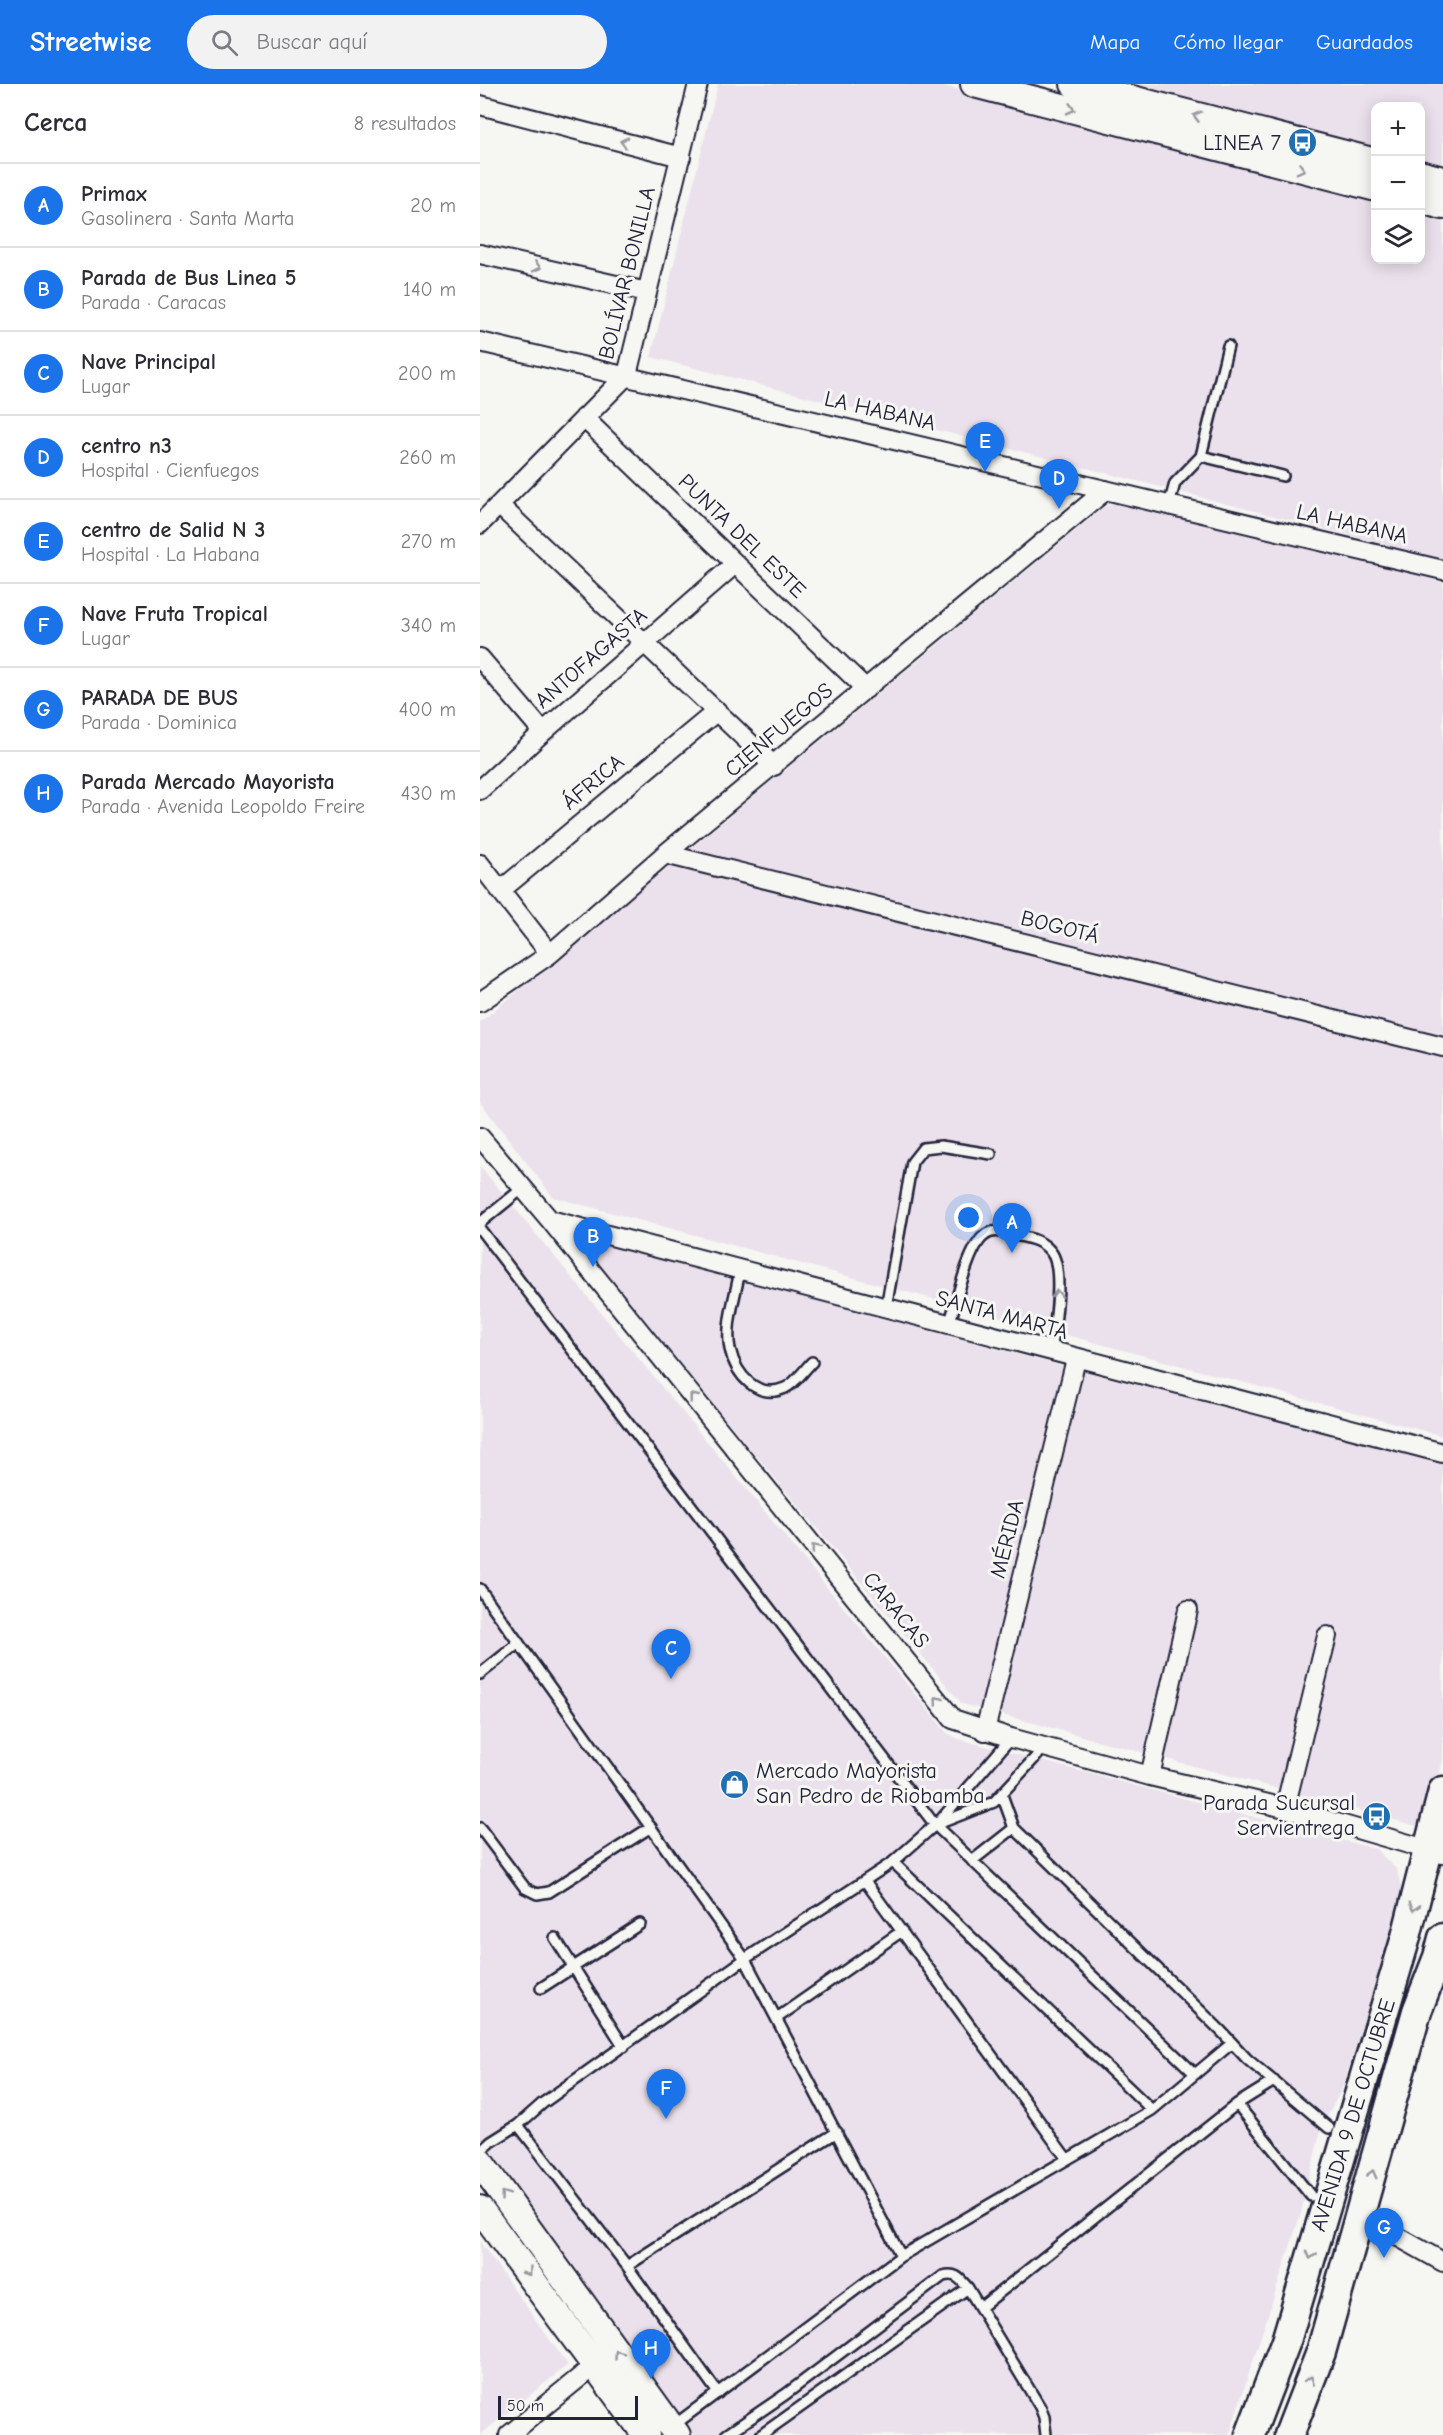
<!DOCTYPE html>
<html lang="es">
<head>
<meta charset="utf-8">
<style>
  body { margin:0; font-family:"Comic Neue",sans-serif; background:#f2f2f3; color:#2b2b33 }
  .controls { position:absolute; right:18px; top:18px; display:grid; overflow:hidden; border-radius:12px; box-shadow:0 3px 15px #0003 }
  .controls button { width:54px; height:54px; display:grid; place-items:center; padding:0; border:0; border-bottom:2px solid #e1e1e2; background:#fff; color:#2b2b33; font:30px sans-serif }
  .scale { position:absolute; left:18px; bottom:15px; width:140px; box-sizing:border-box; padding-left:6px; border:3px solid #22223b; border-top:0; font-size:16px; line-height:21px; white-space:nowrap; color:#22223b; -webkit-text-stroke:4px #f6f6f2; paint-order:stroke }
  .you { position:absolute; left:489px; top:1134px; width:21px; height:21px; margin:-15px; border:4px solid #fff; border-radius:50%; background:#1a73e8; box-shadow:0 0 0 9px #1a73e833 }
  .badge { display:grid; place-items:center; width:39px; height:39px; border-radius:50%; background:#1a73e8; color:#fff; font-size:20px; font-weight:700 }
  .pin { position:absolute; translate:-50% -50px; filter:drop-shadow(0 2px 3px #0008) }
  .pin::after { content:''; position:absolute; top:32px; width:21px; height:18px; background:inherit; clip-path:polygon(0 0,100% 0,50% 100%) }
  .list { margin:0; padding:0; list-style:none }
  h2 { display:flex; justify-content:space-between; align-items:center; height:78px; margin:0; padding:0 24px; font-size:26px }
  h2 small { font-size:20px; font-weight:400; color:#7c7c81 }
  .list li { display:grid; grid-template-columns:39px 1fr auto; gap:18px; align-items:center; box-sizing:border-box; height:84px; padding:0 24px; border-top:2px solid #e1e1e2 }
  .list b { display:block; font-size:22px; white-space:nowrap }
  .list p { margin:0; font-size:20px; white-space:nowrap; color:#7c7c81 }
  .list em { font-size:20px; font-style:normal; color:#7c7c81 }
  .icon { flex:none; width:33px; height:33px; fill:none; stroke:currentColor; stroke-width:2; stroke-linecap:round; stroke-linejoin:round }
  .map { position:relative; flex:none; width:963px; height:2351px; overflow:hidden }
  header { display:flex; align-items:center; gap:36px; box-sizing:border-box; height:84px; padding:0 30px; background:#1a73e8; color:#fff }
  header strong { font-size:28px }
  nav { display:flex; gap:33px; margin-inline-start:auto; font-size:21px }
  .search { width:420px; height:54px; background:#f2f2f3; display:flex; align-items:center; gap:15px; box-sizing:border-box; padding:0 21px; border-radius:33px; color:#7c7c81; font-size:22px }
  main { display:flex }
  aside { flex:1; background:#fff }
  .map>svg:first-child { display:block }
  .built { fill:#ebe1ec }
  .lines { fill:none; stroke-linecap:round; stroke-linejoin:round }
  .lane-casing { stroke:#22223b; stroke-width:14 }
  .street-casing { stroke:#22223b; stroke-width:22 }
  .secondary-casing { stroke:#22223b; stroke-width:30 }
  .primary-casing { stroke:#22223b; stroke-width:33 }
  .lane { stroke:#f6f6f2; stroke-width:9 }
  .street { stroke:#f6f6f2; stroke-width:18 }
  .secondary { stroke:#f6f6f2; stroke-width:26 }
  .primary { stroke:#f6f6f2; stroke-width:28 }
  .oneway { stroke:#9797a0 }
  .labels { text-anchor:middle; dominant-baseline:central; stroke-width:6; stroke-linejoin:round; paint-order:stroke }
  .poi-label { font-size:22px; fill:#22223b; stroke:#f6f6f2; text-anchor:end }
  .street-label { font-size:22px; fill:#22223b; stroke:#f6f6f2 }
</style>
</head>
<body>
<header>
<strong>Streetwise</strong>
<div class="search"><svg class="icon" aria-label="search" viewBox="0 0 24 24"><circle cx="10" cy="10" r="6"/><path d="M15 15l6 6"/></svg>Buscar aquí</div>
<nav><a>Mapa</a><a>Cómo llegar</a><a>Guardados</a></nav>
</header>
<main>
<aside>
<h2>Cerca<small>8 resultados</small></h2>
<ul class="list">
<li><span class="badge">A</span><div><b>Primax</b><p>Gasolinera · Santa Marta</p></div><em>20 m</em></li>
<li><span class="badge">B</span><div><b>Parada de Bus Linea 5</b><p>Parada · Caracas</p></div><em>140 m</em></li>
<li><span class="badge">C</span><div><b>Nave Principal</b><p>Lugar</p></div><em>200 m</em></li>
<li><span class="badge">D</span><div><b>centro n3</b><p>Hospital · Cienfuegos</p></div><em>260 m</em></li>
<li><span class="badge">E</span><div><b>centro de Salid N 3</b><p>Hospital · La Habana</p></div><em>270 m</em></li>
<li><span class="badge">F</span><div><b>Nave Fruta Tropical</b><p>Lugar</p></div><em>340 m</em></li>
<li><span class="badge">G</span><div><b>PARADA DE BUS</b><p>Parada · Dominica</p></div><em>400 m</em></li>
<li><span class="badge">H</span><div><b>Parada Mercado Mayorista</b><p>Parada · Avenida Leopoldo Freire</p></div><em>430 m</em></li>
</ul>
</aside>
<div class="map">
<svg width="963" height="2351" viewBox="0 0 963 2351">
  <rect width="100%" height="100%" fill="#f6f6f2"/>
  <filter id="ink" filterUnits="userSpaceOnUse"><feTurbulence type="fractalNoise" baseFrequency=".0167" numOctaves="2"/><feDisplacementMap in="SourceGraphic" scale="12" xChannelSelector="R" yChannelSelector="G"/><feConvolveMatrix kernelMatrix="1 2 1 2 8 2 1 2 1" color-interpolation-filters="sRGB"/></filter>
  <g filter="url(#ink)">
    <path class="built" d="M238 0H456L895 112 896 176H940L941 124 963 130V475L171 273Z
      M597 0H963V92L941 87 940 22H896L895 75Z
      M641 417 963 498V1352L73 1113 0 1018V938L624 423Z
      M0 1082 467 1649 479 1655 896 1765 917 1786 923 1811 863 2002 841 2045 821 2129 749 2351H211L0 2057Z
      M112 1157 567 1278 963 1379V1674L950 1735 937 1742 482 1620 106 1166Z
      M0 2158 88 2281 0 2351Z"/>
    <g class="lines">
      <defs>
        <path id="lane" d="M721 372 803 392
          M689 421 695 399 721 372 748 262
          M0 1139 43 1104
          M0 1145 455 1741 714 1989
          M260 1186C256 1211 245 1240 250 1265 256 1291 277 1316 305 1304 315 1300 324 1286 332 1278
          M406 1224 432 1078 443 1064 461 1062 511 1070
          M469 1241C476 1220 488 1164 504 1152 513 1144 525 1149 535 1151 549 1154 562 1156 571 1168 585 1185 574 1247 571 1268
          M0 1505 265 1875 421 2172
          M0 1590 39 1559
          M522 1711 534 1744 741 1947 767 1975 849 2044
          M457 1740 531 1654
          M0 1744 45 1804 57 1810 69 1808 171 1743
          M492 1777 534 1744
          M413 1778 672 2026
          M385 1797 587 2075
          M75 1854 144 1963
          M61 1904 160 1840
          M297 1934 422 1847
          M757 2020 831 2112
          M357 2048 147 2182 38 2041 63 2019 265 1875 413 1778 455 1741 514 1718 565 1663
          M0 2068 11 2058 38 2041
          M147 2182 238 2309
          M500 2224 757 2020 794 1997
          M193 2342 421 2172 672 2026 751 1960
          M246 2351 306 2310 463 2192C476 2188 480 2195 488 2204L560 2323 564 2333 566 2351
          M281 2351 488 2204"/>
        <path id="street" d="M0 21 201 73
          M0 170 167 208
          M0 258 963 486
          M104 334 386 605
          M19 421 294 682
          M0 440 147 291 218 0
          M0 574 63 648
          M0 706 63 648 255 480
          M185 770 963 963
          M0 780 70 870
          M21 806 237 627
          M0 918 70 870 185 770 626 406
          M0 1053 70 1136 473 1635 531 1654 670 1692 805 1724 963 1770
          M70 1136 963 1369
          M505 1647 596 1275
          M670 1692 708 1526
          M805 1724 847 1552
          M881 2132 963 2178
          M29 2351 116 2280"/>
        <path id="secondary" d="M494 0 896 104
          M594 0 896 78
          M940 90 963 96
          M940 116 963 122
          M0 2078 197 2351
          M0 2125 166 2351"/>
        <path id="primary" d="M770 2351 806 2257 926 1853 963 1707
          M809 2351 841 2268 937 1927 958 1873 963 1854"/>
      </defs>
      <use href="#lane" class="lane-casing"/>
      <use href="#street" class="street-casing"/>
      <use href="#secondary" class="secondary-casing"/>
      <use href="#primary" class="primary-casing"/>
      <use href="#lane" class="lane"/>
      <use href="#street" class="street"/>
      <use href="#secondary" class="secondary"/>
      <use href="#primary" class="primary"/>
    </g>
    <defs><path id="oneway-chevron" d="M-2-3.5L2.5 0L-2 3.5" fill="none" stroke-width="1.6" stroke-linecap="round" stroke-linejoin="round" transform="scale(1.5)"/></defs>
    <g class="oneway">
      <use href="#oneway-chevron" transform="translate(591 25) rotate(15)"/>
      <use href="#oneway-chevron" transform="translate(717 32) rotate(-165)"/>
      <use href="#oneway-chevron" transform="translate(144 58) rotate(-166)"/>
      <use href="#oneway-chevron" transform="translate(821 85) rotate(15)"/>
      <use href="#oneway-chevron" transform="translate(57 183) rotate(13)"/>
      <use href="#oneway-chevron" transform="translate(577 1210) rotate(-91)"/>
      <use href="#oneway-chevron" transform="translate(213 1313) rotate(-129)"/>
      <use href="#oneway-chevron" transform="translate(335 1464) rotate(-129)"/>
      <use href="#oneway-chevron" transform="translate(458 1616) rotate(-129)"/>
      <use href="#oneway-chevron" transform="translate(934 1823) rotate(106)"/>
      <use href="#oneway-chevron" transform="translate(892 2090) rotate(-75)"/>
      <use href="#oneway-chevron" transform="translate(24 2111) rotate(-126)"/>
      <use href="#oneway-chevron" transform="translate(831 2171) rotate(106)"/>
      <use href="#oneway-chevron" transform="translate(48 2188) rotate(53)"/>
      <use href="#oneway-chevron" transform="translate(138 2270) rotate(-126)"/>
      <use href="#oneway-chevron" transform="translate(830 2296) rotate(-69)"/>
    </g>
  </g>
  <defs>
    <symbol id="bus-disc" viewBox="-11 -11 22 22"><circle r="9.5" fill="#1f6fb2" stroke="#f6f6f2"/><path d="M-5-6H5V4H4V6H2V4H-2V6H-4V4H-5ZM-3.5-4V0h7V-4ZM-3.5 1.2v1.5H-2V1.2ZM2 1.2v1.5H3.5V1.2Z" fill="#fff"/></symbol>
    <symbol id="shop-disc" viewBox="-11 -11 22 22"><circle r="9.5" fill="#1f6fb2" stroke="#f6f6f2"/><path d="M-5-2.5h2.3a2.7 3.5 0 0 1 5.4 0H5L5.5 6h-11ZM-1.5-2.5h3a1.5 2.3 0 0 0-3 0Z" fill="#fff"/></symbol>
  </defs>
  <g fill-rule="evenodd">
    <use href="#bus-disc" x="806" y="42" width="33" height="33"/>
    <use href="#shop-disc" x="238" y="1684" width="33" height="33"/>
    <use href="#bus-disc" x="880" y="1716" width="33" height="33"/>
  </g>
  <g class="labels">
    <g class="poi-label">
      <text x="801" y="59">LINEA 7</text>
      <text x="276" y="1687" text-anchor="start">Mercado Mayorista<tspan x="276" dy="25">San Pedro de Riobamba</tspan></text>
      <text x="875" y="1719">Parada Sucursal<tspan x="875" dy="25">Servientrega</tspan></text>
    </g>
    <g class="street-label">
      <text transform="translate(147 189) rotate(-76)">BOLÍVAR BONILLA</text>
      <text transform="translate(400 327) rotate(13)">LA HABANA</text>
      <text transform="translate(872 440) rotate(13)">LA HABANA</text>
      <text transform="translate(262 452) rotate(44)">PUNTA DEL ESTE</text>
      <text transform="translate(111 574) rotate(-41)">ANTOFAGASTA</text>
      <text transform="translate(299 646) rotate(-40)">CIENFUEGOS</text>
      <text transform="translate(113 698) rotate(-40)">ÁFRICA</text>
      <text transform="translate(580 843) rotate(14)">BOGOTÁ</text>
      <text transform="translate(522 1231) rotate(15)">SANTA MARTA</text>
      <text transform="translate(527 1455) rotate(-76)">MÉRIDA</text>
      <text transform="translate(416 1526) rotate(51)">CARACAS</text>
      <text transform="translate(873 2031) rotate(-73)">AVENIDA 9 DE OCTUBRE</text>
    </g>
  </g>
</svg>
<div class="controls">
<button>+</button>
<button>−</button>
<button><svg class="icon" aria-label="layers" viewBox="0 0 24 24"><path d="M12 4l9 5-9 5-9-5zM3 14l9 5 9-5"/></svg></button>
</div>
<div class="scale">50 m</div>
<div class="you"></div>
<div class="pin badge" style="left:532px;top:1169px">A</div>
<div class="pin badge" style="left:113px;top:1183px">B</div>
<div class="pin badge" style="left:191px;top:1595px">C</div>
<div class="pin badge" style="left:579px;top:425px">D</div>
<div class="pin badge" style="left:505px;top:388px">E</div>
<div class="pin badge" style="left:186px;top:2035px">F</div>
<div class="pin badge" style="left:904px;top:2174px">G</div>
<div class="pin badge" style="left:171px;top:2295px">H</div>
</div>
</main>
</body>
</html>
